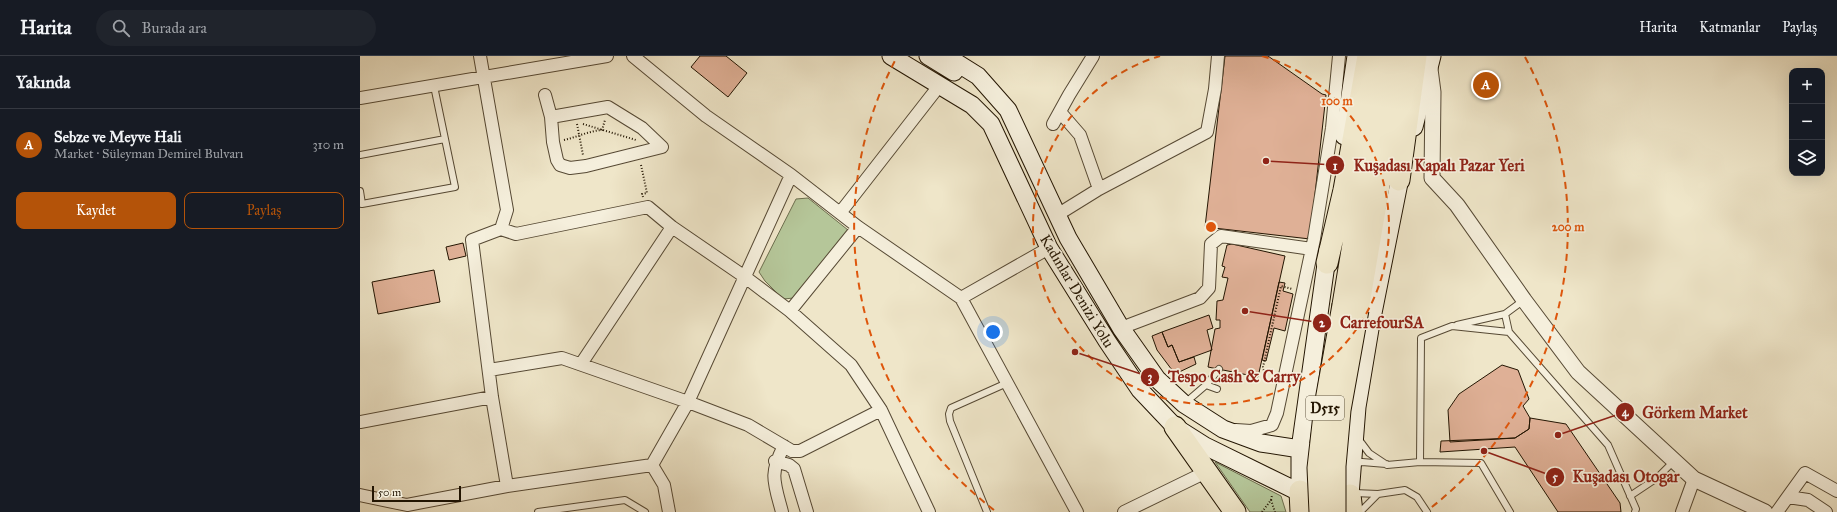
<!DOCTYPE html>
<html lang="tr">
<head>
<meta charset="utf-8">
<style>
  body { margin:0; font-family:"IM FELL Great Primer",serif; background:#20242c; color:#f1f3f6 }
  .controls { position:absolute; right:12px; top:12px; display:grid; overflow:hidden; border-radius:8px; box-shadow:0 4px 16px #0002 }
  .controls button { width:36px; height:36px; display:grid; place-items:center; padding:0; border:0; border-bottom:1px solid #363941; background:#171b24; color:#f1f3f6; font:20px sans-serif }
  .scale { position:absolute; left:12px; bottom:10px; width:89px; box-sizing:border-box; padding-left:4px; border:2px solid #231502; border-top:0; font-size:11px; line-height:14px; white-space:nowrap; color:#231502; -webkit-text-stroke:3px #f5efdc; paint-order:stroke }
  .you { position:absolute; left:633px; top:276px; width:14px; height:14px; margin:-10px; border:3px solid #fff; border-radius:50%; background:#1a73e8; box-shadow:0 0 0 6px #1a73e833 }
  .badge { display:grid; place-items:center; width:26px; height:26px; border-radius:50%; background:#b45309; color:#fff; font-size:13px; font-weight:700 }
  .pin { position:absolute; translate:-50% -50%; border:2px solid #fff; box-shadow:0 1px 4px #0006 }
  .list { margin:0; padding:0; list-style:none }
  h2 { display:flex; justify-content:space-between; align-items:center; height:52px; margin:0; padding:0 16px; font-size:17px }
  h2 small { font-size:13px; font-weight:400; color:#9ea1a6 }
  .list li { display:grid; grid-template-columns:26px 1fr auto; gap:12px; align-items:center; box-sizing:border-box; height:72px; padding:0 16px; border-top:1px solid #363941 }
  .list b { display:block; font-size:15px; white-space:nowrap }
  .list p { margin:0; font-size:13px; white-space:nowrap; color:#9ea1a6 }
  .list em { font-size:13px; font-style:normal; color:#9ea1a6 }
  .actions { display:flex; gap:8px; padding:12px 16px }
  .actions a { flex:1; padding:9px 0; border:1px solid #b45309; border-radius:8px; text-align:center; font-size:14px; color:#b45309 }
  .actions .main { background:#b45309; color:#fff }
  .icon { flex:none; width:22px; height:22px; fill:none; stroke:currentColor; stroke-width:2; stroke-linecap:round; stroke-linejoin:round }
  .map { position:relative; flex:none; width:1477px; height:456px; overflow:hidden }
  header { display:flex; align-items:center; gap:24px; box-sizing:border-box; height:56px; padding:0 20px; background:#171b24; border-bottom:1px solid #363941 }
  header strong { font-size:19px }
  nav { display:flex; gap:22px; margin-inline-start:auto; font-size:14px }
  .search { width:280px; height:36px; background:#20242c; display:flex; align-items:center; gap:10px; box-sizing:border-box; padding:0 14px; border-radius:22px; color:#9ea1a6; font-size:15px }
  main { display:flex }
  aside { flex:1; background:#171b24 }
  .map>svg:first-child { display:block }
  .green { fill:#b5c699; stroke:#6c6e4e }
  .building { fill:#dfb096; stroke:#231502 }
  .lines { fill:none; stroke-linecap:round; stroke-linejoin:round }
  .service-casing { stroke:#564934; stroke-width:8 }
  .minor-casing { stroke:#564934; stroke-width:14 }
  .tertiary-casing { stroke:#564934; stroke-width:17 }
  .secondary-casing { stroke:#231502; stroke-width:19 }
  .trunk-casing { stroke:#231502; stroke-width:23 }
  .path { stroke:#231502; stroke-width:2; stroke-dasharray:1 2; stroke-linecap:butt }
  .service { stroke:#f5efdc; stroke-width:6 }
  .minor { stroke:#f5efdc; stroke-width:12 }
  .tertiary { stroke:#f5efdc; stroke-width:15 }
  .secondary { stroke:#f5efdc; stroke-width:17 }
  .trunk { stroke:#efe6c9; stroke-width:21 }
  .trunk-bridge-casing { stroke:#231502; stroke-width:23; stroke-linecap:butt }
  .trunk-bridge { stroke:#efe6c9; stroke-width:21 }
  .ring { fill:none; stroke:#de560c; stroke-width:2; stroke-dasharray:7 5 }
  .labels { text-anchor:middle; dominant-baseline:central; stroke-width:3.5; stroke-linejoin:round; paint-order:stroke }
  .shield { fill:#f5efdc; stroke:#625643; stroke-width:1 }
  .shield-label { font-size:14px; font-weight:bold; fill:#231502 }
  .street-label { font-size:15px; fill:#231502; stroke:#f5efdc }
  .centre { fill:#de560c; stroke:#f5efdc; stroke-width:2 }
  .ring-label { font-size:12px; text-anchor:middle; font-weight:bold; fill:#de560c; stroke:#f5efdc; stroke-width:3.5; stroke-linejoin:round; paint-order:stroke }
  .leader { fill:none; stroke:#8f2418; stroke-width:1.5 }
  .callout-dot { fill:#8f2418; stroke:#f5efdc; stroke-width:1.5 }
  .mark-label { font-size:12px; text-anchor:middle; font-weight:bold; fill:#fff }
  .callout-label { font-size:16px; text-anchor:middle; font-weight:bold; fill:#8f2418; stroke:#f5efdc; stroke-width:3.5; stroke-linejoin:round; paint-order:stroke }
</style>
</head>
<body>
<header>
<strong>Harita</strong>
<div class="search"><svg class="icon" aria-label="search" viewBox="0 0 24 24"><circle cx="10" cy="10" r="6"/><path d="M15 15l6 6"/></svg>Burada ara</div>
<nav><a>Harita</a><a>Katmanlar</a><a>Paylaş</a></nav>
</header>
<main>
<aside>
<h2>Yakında<small></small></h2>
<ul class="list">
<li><span class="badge">A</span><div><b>Sebze ve Meyve Hali</b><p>Market · Süleyman Demirel Bulvarı</p></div><em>310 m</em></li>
</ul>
<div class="actions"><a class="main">Kaydet</a><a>Paylaş</a></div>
</aside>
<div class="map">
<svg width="1477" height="456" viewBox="0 0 1477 456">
  <rect width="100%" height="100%" fill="#efe6c9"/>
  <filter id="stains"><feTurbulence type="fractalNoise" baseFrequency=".005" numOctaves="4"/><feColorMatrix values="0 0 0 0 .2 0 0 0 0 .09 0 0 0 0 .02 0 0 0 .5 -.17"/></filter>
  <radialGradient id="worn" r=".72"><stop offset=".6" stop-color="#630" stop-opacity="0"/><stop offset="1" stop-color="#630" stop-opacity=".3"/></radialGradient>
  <path class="green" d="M448 142 488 174 434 242 423 243 405 225 399 216 436 143Z
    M855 406 921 440 926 456H890Z"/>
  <path class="building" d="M340 0H366L387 17 368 41 331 11Z
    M865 0H908L962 38 966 39 950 183 845 171Z
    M103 187 106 200 89 204 86 191Z
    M872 188 925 200 898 321 848 311 855 273 860 272V264H856L857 245 863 244 868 222 862 221 865 211 862 210 867 189Z
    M74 214 80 246 18 258 12 226Z
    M919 226 925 227 923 235 933 238 925 275 914 272 906 305 902 304Z
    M849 259 853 272 847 274 852 294 819 306 812 289 808 291 802 276Z
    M802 276 808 291 812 289 819 306 834 301 836 308 815 318 797 294 792 280Z
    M1142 309 1158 314 1169 343 1163 350 1170 362 1169 373 1155 382 1090 386 1088 354 1099 338Z
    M1170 362 1206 368 1260 447 1261 456H1198L1155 391 1080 396 1081 385 1155 382 1169 373Z"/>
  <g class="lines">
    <defs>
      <path id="service" d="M0 99 85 83
        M0 135 2 148 95 131 74 30
        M1145 258 1149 276
        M1097 269 1145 258 1164 244
        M846 329 857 333
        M825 347 846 329 859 313
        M1000 385 1009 397 1027 409 1060 406 1121 407 1150 456
        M1060 406 1061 282 1092 270 1149 276 1248 389 1276 453 1275 456
        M994 408 1002 406 1026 408
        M994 437 1018 438
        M1270 440 1297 422 1314 405
        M178 456 265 444 285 456
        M627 456 590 365 589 358 591 352 647 327
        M1000 456 1018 438 1045 434 1057 441 1067 456"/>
      <path id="minor" d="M120 0 147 154 141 173 112 184 132 341 147 430
        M273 0 346 60 431 119 498 171 601 242 689 192
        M185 39 191 61 193 86 197 104 200 109 210 112 226 110 302 91 282 72 248 51 191 61
        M0 42 247 0
        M700 56 720 79 739 133
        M693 68 709 39 733 0
        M480 157 579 30
        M697 159 739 133 847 76 855 33 858 0
        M141 173 156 178 288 151 312 171 385 221 430 255 491 309 521 354 569 456
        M601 242 717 456
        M430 255 498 171
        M761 272 840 242 849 232 851 188 861 180 952 193
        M221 308 312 171
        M129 314 202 302 328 346 388 369 432 395H440L521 354
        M0 366 132 341
        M876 374 891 375 912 369 917 357 954 183 972 72 979 0
        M415 405 429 409 434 413 447 456
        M292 409 328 346 431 119
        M0 439 47 449 147 430 292 409 304 429 309 456
        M1428 441 1448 444 1466 456
        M422 456C414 426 409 418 424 390
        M764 456 846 416
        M1322 456 1334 423
        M1417 456 1445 417 1477 435"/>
      <path id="tertiary" d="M1070 13 1073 36 1072 122 1097 149 1164 244 1218 316 1334 423 1405 456"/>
      <path id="secondary" d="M531 0 612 49 631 68 689 192 747 285 780 334 815 371 845 390 951 442
        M568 0 594 16
        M586 0 618 20 648 54 708 182 761 272 797 323 824 348 863 373 901 387 940 393 970 402
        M1054 71 1072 0
        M984 80 996 0
        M940 435V393L968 194
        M979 444 990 439 997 351 1011 267 1042 112"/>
      <path id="trunk" d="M1039 124 1056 0
        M967 207 984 134 1008 0
        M983 249 1024 0
        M998 254 1041 0
        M815 371 875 456
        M940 435 941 456
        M990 439 992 456"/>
    </defs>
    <use href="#service" class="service-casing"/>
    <use href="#minor" class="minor-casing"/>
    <use href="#tertiary" class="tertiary-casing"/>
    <use href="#secondary" class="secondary-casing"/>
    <use href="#trunk" class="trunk-casing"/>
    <path class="path" d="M217 68 223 99
      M223 68 276 84
      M204 84C217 81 229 75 242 74L245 64
      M281 109 287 137 282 138 283 141
      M906 323 903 311 921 230 932 233
      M911 444 915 456
      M902 456 911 444 912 439"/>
    <use href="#service" class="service"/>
    <use href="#minor" class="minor"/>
    <use href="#tertiary" class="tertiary"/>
    <use href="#secondary" class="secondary"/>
    <use href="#trunk" class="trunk"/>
    <defs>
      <path id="trunk-bridge" d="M960 456 958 412 965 350 983 249
        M975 456V410L980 354 998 254"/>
    </defs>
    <use href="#trunk-bridge" class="trunk-bridge-casing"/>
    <use href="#trunk-bridge" class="trunk-bridge"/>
  </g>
  <g class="ring">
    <path d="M902 0A178 178 0 1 1 800 0"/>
    <path d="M634 454A357 357 0 0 1 537 1M1165 1A357 357 0 0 1 1068 454"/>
  </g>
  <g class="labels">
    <rect class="shield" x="946" y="340" width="38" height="24" rx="3"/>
    <g class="shield-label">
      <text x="965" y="352">D515</text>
    </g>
    <g class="street-label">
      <text transform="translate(717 235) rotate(59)">Kadınlar Denizi Yolu</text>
    </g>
  </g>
  <circle cx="851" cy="171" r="6" class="centre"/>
  <g class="ring-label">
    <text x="977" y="49">100 m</text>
    <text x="1208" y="175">200 m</text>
  </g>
  <path class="leader" d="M906 105L975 109M885 255L962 267M715 296L790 321M1198 379L1265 356M1124 395L1195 421"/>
  <g class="callout-dot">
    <circle cx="906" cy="105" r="4"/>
    <circle cx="885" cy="255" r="4"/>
    <circle cx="715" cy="296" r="4"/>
    <circle cx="1198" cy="379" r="4"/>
    <circle cx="1124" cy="395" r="4"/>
    <circle cx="975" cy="109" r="10"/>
    <circle cx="962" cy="267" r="10"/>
    <circle cx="790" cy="321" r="10"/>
    <circle cx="1265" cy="356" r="10"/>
    <circle cx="1195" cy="421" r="10"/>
  </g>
  <g class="mark-label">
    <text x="975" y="114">1</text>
    <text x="962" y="271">2</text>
    <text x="790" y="325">3</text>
    <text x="1265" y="360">4</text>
    <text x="1195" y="425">5</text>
  </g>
  <g class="callout-label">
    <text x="1079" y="115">Kuşadası Kapalı Pazar Yeri</text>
    <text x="1022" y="272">CarrefourSA</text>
    <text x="874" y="326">Tespo Cash &amp; Carry</text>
    <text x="1335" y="362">Görkem Market</text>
    <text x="1266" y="426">Kuşadası Otogar</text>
  </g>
  <rect width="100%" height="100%" filter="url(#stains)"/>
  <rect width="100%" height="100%" fill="url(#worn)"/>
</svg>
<div class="controls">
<button>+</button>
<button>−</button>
<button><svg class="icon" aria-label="layers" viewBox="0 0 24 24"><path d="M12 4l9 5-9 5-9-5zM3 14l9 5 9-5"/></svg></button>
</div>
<div class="scale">50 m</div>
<div class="you"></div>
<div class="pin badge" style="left:1126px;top:29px">A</div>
</div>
</main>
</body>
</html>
